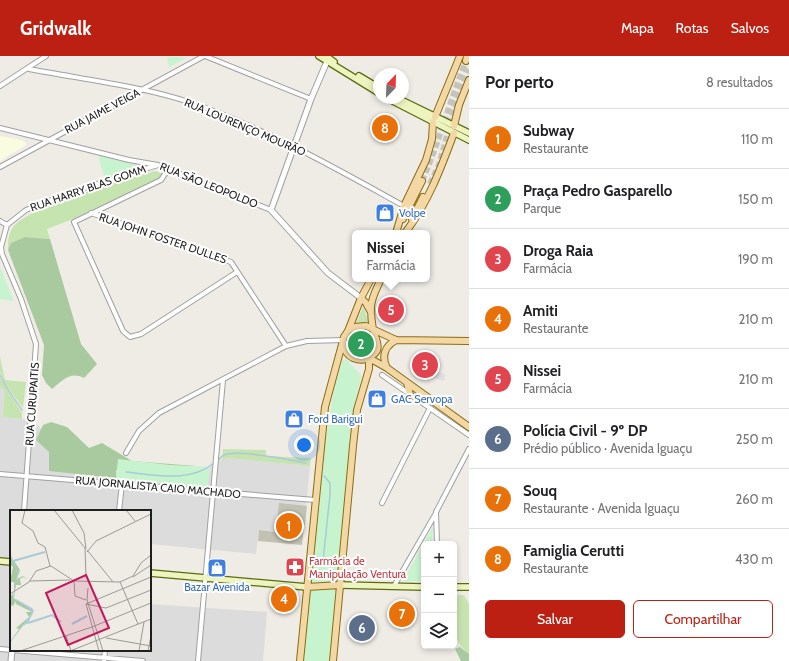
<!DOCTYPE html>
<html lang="pt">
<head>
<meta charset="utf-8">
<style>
  body { margin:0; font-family:Cabin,sans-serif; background:#f2f2f2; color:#202124 }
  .controls { position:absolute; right:12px; bottom:12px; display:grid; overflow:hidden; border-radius:6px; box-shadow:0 2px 6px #0003 }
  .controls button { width:36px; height:36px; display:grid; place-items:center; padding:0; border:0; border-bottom:1px solid #e0e0e0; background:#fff; color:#202124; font:20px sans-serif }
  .compass { position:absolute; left:373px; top:12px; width:36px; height:36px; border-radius:50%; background:#fff; box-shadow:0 2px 6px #0003; rotate:23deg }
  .you { position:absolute; left:304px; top:389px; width:14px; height:14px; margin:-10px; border:3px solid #fff; border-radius:50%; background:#1a73e8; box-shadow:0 0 0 6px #1a73e833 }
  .badge { display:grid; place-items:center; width:26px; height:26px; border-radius:50%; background:#bb2012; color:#fff; font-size:13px; font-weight:700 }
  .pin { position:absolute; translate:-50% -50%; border:2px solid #fff; box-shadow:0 1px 4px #0006 }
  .popup { position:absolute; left:352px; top:174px; width:78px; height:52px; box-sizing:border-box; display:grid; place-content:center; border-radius:6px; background:#fff; filter:drop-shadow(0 1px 3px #0005); font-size:13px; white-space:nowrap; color:#757577 }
  .popup b { font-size:15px; color:#202124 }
  .popup::after { content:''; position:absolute; left:50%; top:100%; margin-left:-8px; border:8px solid transparent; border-top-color:#fff }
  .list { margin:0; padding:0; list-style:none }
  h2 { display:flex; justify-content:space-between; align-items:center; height:52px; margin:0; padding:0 16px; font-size:17px }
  h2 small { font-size:13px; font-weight:400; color:#757577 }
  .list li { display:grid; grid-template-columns:26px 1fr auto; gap:12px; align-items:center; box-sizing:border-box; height:60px; padding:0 16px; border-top:1px solid #e0e0e0 }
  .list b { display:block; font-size:15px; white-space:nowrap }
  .list p { margin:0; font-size:13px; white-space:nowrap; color:#757577 }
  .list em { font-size:13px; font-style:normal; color:#757577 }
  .actions { display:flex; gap:8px; padding:12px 16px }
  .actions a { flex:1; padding:9px 0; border:1px solid #bb2012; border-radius:6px; text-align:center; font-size:14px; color:#bb2012 }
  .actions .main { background:#bb2012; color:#fff }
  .icon { flex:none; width:22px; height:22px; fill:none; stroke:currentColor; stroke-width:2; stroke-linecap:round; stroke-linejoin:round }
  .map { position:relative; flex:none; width:469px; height:605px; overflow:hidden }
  header { display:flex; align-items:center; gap:24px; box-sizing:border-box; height:56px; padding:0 20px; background:#bb2012; color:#fff }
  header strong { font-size:19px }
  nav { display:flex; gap:22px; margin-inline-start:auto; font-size:14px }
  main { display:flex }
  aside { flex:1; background:#fff }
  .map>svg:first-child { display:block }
  .residential { fill:#dddcdc }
  .education { fill:#fafce1 }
  .construction { fill:#c1c2b2 }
  .grass { fill:#c6e4b0 }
  .forest { fill:#a8ca9e }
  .park { fill:#c7f4ce }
  .parking { fill:#dfdfdf }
  .water { fill:#aacad8 }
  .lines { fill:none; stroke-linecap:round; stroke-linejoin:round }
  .stream { stroke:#aacad8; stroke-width:1.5 }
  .primary-tunnel { stroke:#c5c3be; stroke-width:6; stroke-dasharray:6 3; stroke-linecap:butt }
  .minor-casing { stroke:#a0a0a0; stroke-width:6 }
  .tertiary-casing { stroke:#a0a0a0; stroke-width:7 }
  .secondary-casing { stroke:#5b6c0f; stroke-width:8 }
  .primary-casing { stroke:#8b6c0e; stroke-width:8 }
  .minor { stroke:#fff; stroke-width:4 }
  .tertiary { stroke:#fff; stroke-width:5 }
  .secondary { stroke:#edf4bf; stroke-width:5.5 }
  .primary { stroke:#f3d8a6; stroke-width:6 }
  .labels { text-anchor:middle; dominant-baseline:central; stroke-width:4; stroke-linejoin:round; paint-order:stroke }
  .street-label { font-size:11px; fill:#1f1f1f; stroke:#fff }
  .shop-label { font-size:11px; fill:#366cbe; stroke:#fff; text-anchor:start }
  .health-label { font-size:11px; fill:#be3a42; stroke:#fff; text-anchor:start }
  .inset-river { fill:none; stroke:#aacad8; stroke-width:2 }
  .inset-road { fill:none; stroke:#9c9a96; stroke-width:1 }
  .view { fill:#c2185b; fill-opacity:0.15; stroke:#c2185b; stroke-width:2 }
  .inset-edge { fill:none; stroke:#1f1f1f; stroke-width:2 }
</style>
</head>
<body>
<header>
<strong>Gridwalk</strong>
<nav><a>Mapa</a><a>Rotas</a><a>Salvos</a></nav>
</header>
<main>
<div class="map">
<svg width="469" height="605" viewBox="0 0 469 605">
  <rect width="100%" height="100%" fill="#efece6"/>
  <path class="residential" d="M0 329 3 333 6 334 3 361 22 363 38 369 62 398 207 431 210 411 221 402 222 406 226 402 310 410 304 470 276 467 275 476 259 474 256 498 150 488V455H11V594H150V548L267 556 263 605H0Z"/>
  <path class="education" d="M0 80 21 84 25 86 26 89 0 105Z"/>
  <path class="construction" d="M279 447 307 450 305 469 277 466Z
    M276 467 304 470 302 489 258 485 259 474 275 476Z"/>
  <path class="grass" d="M155 115 164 118 161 122 73 163 47 173 50 183 25 181 11 187 8 194C8 186 8 177 14 170 34 148 123 125 155 115Z
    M363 251 364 252 369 268H356Z
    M0 301 5 324 26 326 23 352 4 326 0 316Z
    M0 322 22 357V363L3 361 5 334H3L0 329Z
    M223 393 266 394V400L311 402 310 410 226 402 222 407Z
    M454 539H464L469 548V598C449 583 454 561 454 539Z"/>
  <path class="forest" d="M25 181 50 183 81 288 97 308 84 322C70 315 63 324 52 333L46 327 42 319 44 289 8 194 11 187Z
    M51 366 67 371 89 392 102 387 132 405 196 410 116 414V422L49 415V396L36 384 43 369Z
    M460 591 469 598V605H461L455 593Z"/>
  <path class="park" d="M167 0 187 2 169 11Z
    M98 99 145 111 105 124Z
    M0 211 14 245 0 243Z
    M348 286a13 13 0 1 1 26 0a13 13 0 1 1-26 0Z
    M343 303 347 304 361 319V322L354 352 340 529 332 605H302L325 386 334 332Z
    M118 403 170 409 210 411 207 432 116 422Z
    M433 470 432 488H424V525H403Z"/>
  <path class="parking" d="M427 312 445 318 444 325 422 319Z"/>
  <path class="water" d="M362 278H366L370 283 369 286 365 290 359 288V281Z"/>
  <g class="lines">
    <path class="stream" d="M0 319C5 331 15 343 22 354
      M217 405C219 403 222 400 224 399 238 393 290 404 306 407
      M126 416C155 419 190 427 214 407
      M323 505 330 439V427L324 420"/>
    <path class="primary-tunnel" d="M422 125C439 86 450 45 466 5
      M430 128 439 109 456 48 469 13"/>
    <defs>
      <path id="minor" d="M205 0 311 43
        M29 13C81 23 142 30 192 47 267 73 335 112 404 150
        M0 30 46 0
        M0 72 129 104 158 109 271 154
        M0 111 204 0
        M169 112 161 124 74 166 123 275 130 281 141 278 237 216
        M91 157 231 206 286 290
        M0 165 7 169
        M382 319 469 379
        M126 397 139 375 159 357 286 290 307 285 344 284
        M0 418 315 444
        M382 447 430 352
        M24 455 36 288 21 243 2 198 1 191 7 169 26 154 75 135 158 109
        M119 455 122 428
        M437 488 436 456 469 393
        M394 530 436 457
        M0 593 143 605
        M104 605 105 594
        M198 605 223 324"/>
      <path id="tertiary" d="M328 3 311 43 271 154 328 217 361 242
        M11 605 12 594"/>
      <path id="secondary" d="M319 0 379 37
        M326 0 334 6
        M359 20 379 32
        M387 42 469 84
        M397 42 469 77
        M0 505 11 506
        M150 517 307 531
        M340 529 424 531
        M454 531H469"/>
      <path id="primary" d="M466 5 467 0
        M435 61 460 0
        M454 70 459 49 469 24
        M403 163 422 125
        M412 163 423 141
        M396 177 404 150 426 104 432 83 433 66
        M405 177C428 147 441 112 454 77
        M361 242 366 247 371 256
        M348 275 361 242 371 223
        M344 287C344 294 347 299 353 302 358 304 363 305 368 302 384 295 376 285 373 274 372 268 371 258 371 252 371 242 377 232 381 223
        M369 302 387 312 469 371
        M387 312C381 300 385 290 396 284
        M407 327 410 339
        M307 531 340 529
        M300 605 325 351 344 281 348 275 355 271 366 270 396 284 469 285
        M333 605 353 390 357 354 369 313V302"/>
    </defs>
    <use href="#minor" class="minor-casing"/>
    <use href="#tertiary" class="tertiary-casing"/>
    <use href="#secondary" class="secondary-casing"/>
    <use href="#primary" class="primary-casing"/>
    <use href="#minor" class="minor"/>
    <use href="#tertiary" class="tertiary"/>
    <use href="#secondary" class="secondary"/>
    <use href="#primary" class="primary"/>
  </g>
  <defs>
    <symbol id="shop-square" viewBox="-11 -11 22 22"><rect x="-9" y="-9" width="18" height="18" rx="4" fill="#3f7fe0" stroke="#fff"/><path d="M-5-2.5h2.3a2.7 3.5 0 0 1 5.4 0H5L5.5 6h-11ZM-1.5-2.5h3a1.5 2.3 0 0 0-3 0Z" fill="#fff"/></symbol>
    <symbol id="pharmacy-square" viewBox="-11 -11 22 22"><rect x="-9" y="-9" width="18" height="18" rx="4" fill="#e0444e" stroke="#fff"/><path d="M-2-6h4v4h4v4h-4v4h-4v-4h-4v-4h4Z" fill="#fff"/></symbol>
  </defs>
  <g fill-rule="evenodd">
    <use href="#shop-square" x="374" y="146" width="22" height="22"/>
    <use href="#shop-square" x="366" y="332" width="22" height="22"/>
    <use href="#shop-square" x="283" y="352" width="22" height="22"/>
    <use href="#pharmacy-square" x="284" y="500" width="22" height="22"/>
    <use href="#shop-square" x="206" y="501" width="22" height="22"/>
  </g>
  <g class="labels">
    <g class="street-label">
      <text transform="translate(102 55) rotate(-28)">RUA JAIME VEIGA</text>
      <text transform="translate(245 71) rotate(23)">RUA LOURENÇO MOURÃO</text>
      <text transform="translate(209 129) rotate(22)">RUA SÃO LEOPOLDO</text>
      <text transform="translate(88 132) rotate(-19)">RUA HARRY BLAS GOMM</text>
      <text transform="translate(163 182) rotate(19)">RUA JOHN FOSTER DULLES</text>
      <text transform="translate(32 348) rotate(-86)">RUA CURUPAITIS</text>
      <text transform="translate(158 431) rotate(5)">RUA JORNALISTA CAIO MACHADO</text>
    </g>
    <g class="shop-label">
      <text x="399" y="157">Volpe</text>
      <text x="391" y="343">GAC Servopa</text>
      <text x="308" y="363">Ford Barigui</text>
      <text x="217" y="531" text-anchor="middle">Bazar Avenida</text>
    </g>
    <g class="health-label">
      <text x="309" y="505">Farmácia de<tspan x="309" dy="13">Manipulação Ventura</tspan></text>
    </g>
  </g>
  <g transform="translate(10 454)">
    <rect width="141" height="141" fill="#efece6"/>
    <path d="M0 44 3 51 11 49 4 51 10 60 7 69 13 66 17 69 13 67 10 69 11 75H6L4 82V72H0L3 57 0 54ZM3 83 4 89 20 98 23 102 0 132 9 119 6 118 19 107 16 102H22L6 94V91L3 96 1 95 0 88Z" fill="#a8ca9e"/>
    <path d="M0 42 8 62 4 88 22 98 24 101 18 113 13 116 0 133V132L23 102 3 88 7 63Z" fill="#aacad8"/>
    <path class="inset-river" d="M3 51 35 42M18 113 42 105 51 112M62 114 77 106"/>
    <path class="inset-road" d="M15 0 12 13 23 21 28 33 35 37 40 56M44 0 75 38 76 66M62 0 74 23 76 39M116 0 125 11M77 40 103 72M77 42 86 31 141 4M123 67 141 55M20 71 60 70M64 71 65 86 76 90M110 72 128 114M78 78 77 90 93 141M0 84 19 72 26 61 41 56 64 71 110 72 123 66 131 53 141 45M76 94 141 67M76 94 96 98 141 80M76 94 89 141M56 126 61 141M96 128 141 136M10 141 82 117 141 93M60 141 141 109M129 141 134 112M138 141 141 126"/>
    <path class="view" d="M76 65 99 118 58 135 36 83Z"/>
    <rect width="141" height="141" class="inset-edge"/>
  </g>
</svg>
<div class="controls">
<button>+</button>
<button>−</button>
<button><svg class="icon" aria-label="layers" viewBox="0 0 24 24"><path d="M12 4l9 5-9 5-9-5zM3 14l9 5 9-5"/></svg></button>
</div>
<svg class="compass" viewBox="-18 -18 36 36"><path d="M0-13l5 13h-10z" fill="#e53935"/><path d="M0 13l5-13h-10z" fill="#757577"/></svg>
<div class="you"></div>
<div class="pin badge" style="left:289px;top:470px;background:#e8710a">1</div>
<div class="pin badge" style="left:361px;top:288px;background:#2e9e5b">2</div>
<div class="pin badge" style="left:425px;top:309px;background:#e0444e">3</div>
<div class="pin badge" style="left:284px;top:543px;background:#e8710a">4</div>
<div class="pin badge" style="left:391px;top:254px;background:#e0444e">5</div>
<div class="popup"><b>Nissei</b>Farmácia</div>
<div class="pin badge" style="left:362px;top:572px;background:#5c6f8a">6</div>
<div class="pin badge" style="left:402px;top:558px;background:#e8710a">7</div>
<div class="pin badge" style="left:385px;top:72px;background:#e8710a">8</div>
</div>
<aside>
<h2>Por perto<small>8 resultados</small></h2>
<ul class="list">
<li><span class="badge" style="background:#e8710a">1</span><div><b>Subway</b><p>Restaurante</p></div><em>110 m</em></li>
<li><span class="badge" style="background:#2e9e5b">2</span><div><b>Praça Pedro Gasparello</b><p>Parque</p></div><em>150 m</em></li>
<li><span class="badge" style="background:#e0444e">3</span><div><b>Droga Raia</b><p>Farmácia</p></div><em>190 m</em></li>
<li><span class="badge" style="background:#e8710a">4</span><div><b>Amiti</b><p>Restaurante</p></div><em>210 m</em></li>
<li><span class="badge" style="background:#e0444e">5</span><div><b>Nissei</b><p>Farmácia</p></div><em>210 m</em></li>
<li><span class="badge" style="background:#5c6f8a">6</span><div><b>Polícia Civil - 9º DP</b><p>Prédio público · Avenida Iguaçu</p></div><em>250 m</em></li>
<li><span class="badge" style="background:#e8710a">7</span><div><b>Souq</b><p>Restaurante · Avenida Iguaçu</p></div><em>260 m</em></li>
<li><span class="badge" style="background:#e8710a">8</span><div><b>Famiglia Cerutti</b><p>Restaurante</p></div><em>430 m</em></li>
</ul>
<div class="actions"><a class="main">Salvar</a><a>Compartilhar</a></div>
</aside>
</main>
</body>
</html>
